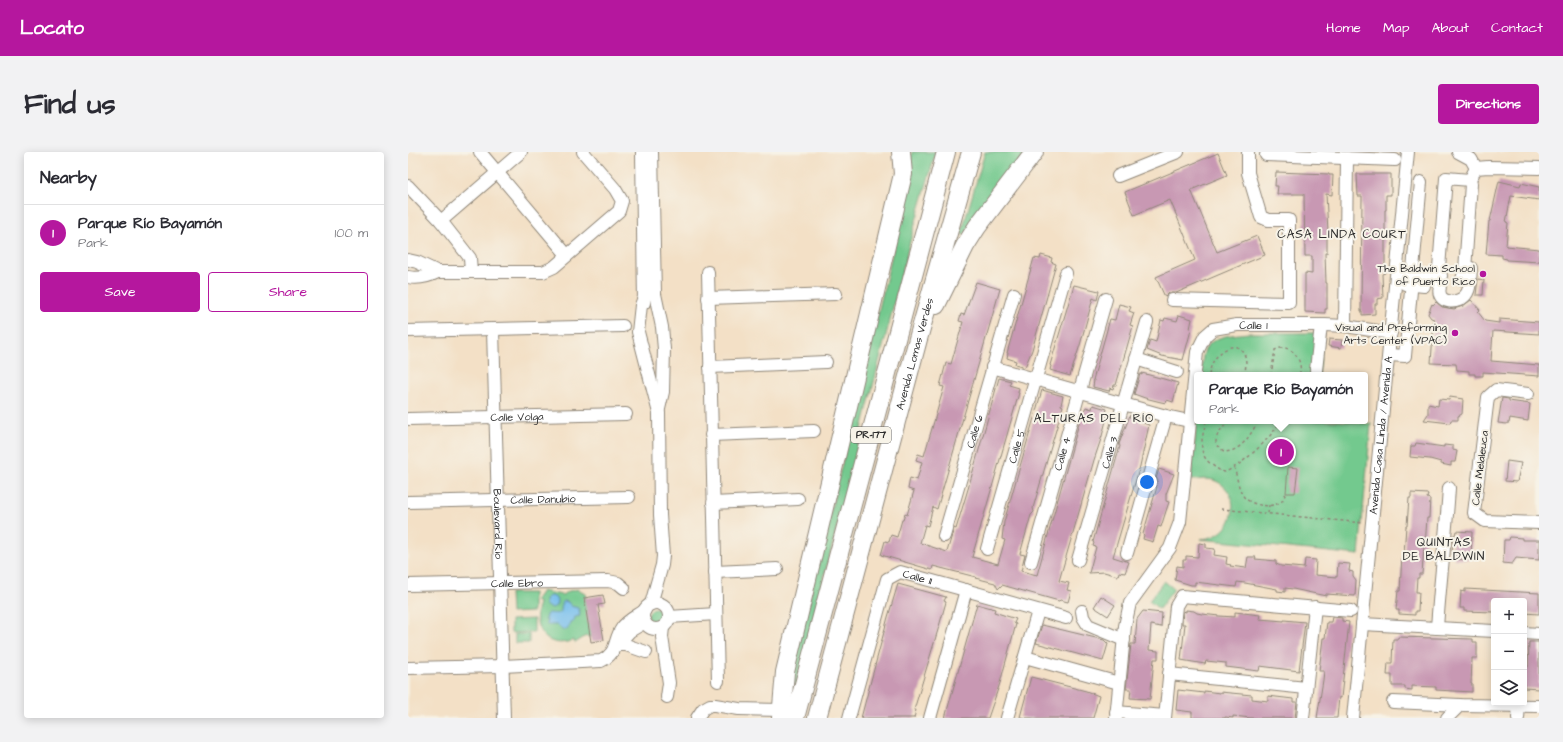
<!DOCTYPE html>
<html lang="en">
<head>
<meta charset="utf-8">
<style>
  body { margin:0; font-family:"Architects Daughter",sans-serif; background:#f2f2f3; color:#2b2b33 }
  .controls { position:absolute; right:12px; bottom:12px; display:grid; overflow:hidden; border-radius:4px; box-shadow:0 2px 10px #0003 }
  .controls button { width:36px; height:36px; display:grid; place-items:center; padding:0; border:0; border-bottom:1px solid #e1e1e2; background:#fff; color:#2b2b33; font:20px sans-serif }
  .you { position:absolute; left:739px; top:330px; width:14px; height:14px; margin:-10px; border:3px solid #fff; border-radius:50%; background:#1a73e8; box-shadow:0 0 0 6px #1a73e833 }
  .badge { display:grid; place-items:center; width:26px; height:26px; border-radius:50%; background:#b5179e; color:#fff; font-size:13px; font-weight:700 }
  .pin { position:absolute; translate:-50% -50%; border:2px solid #fff; box-shadow:0 1px 4px #0006 }
  .popup { position:absolute; left:786px; top:220px; width:174px; height:52px; box-sizing:border-box; display:grid; place-content:center; border-radius:4px; background:#fff; filter:drop-shadow(0 1px 3px #0005); font-size:13px; white-space:nowrap; color:#7c7c81 }
  .popup b { font-size:15px; color:#2b2b33 }
  .popup::after { content:''; position:absolute; left:50%; top:100%; margin-left:-8px; border:8px solid transparent; border-top-color:#fff }
  .list { margin:0; padding:0; list-style:none }
  h2 { display:flex; justify-content:space-between; align-items:center; height:52px; margin:0; padding:0 16px; font-size:17px }
  h2 small { font-size:13px; font-weight:400; color:#7c7c81 }
  .list li { display:grid; grid-template-columns:26px 1fr auto; gap:12px; align-items:center; box-sizing:border-box; height:56px; padding:0 16px; border-top:1px solid #e1e1e2 }
  .list b { display:block; font-size:15px; white-space:nowrap }
  .list p { margin:0; font-size:13px; white-space:nowrap; color:#7c7c81 }
  .list em { font-size:13px; font-style:normal; color:#7c7c81 }
  .actions { display:flex; gap:8px; padding:12px 16px }
  .actions a { flex:1; padding:9px 0; border:1px solid #b5179e; border-radius:4px; text-align:center; font-size:14px; color:#b5179e }
  .actions .main { background:#b5179e; color:#fff }
  .icon { flex:none; width:22px; height:22px; fill:none; stroke:currentColor; stroke-width:2; stroke-linecap:round; stroke-linejoin:round }
  .map { position:relative; flex:none; width:1131px; height:566px; overflow:hidden; border-radius:4px }
  header { display:flex; align-items:center; gap:24px; box-sizing:border-box; height:56px; padding:0 20px; background:#b5179e; color:#fff }
  header strong { font-size:19px }
  nav { display:flex; gap:22px; margin-inline-start:auto; font-size:14px }
  .intro { display:flex; align-items:center; justify-content:space-between; box-sizing:border-box; height:96px; padding:0 24px }
  h1 { margin:0; font-size:28px }
  .button { padding:10px 18px; border-radius:4px; background:#b5179e; color:#fff; font-size:14px; font-weight:700 }
  main { display:flex; gap:24px; padding:0 24px }
  aside { flex:1; background:#fff; border-radius:4px; box-shadow:0 2px 10px #0003 }
  .map>svg:first-child { display:block }
  .green { fill:#73c98e; stroke:#4f7a5c }
  .water { fill:#74beed; stroke:#50748c }
  .building { fill:#c898b3 }
  .lines { fill:none; stroke-linecap:round; stroke-linejoin:round }
  .minor-casing { stroke:#8f8678; stroke-width:14 }
  .highway-casing { stroke:#8f8678; stroke-width:20 }
  .path { stroke:#8f8678; stroke-width:1.5; stroke-dasharray:3 3; stroke-linecap:butt }
  .minor { stroke:#fff; stroke-width:12 }
  .highway { stroke:#fff; stroke-width:18 }
  .poi-dot { fill:#b5179e; stroke:#f7f3e8; stroke-width:1.5 }
  .labels { text-anchor:middle; dominant-baseline:central; stroke-width:4; stroke-linejoin:round; paint-order:stroke }
  .shield { fill:#f7f3e8; stroke:#686764; stroke-width:1 }
  .shield-label { font-size:10px; font-weight:bold; fill:#2b2b2b }
  .poi-label { font-size:11px; fill:#2b2b2b; stroke:#f7f3e8; text-anchor:end }
  .street-label { font-size:11px; fill:#2b2b2b; stroke:#f7f3e8 }
  .neighbourhood-label { font-size:12px; letter-spacing:1px; fill:#2b2b2b; stroke:#f7f3e8 }
</style>
</head>
<body>
<header>
<strong>Locato</strong>
<nav><a>Home</a><a>Map</a><a>About</a><a>Contact</a></nav>
</header>
<div class="intro"><h1>Find us</h1><a class="button">Directions</a></div>
<main>
<aside>
<h2>Nearby<small></small></h2>
<ul class="list">
<li><span class="badge">1</span><div><b>Parque Río Bayamón</b><p>Park</p></div><em>100 m</em></li>
</ul>
<div class="actions"><a class="main">Save</a><a>Share</a></div>
</aside>
<div class="map">
<svg width="1131" height="566" viewBox="0 0 1131 566">
  <rect width="100%" height="100%" fill="#f7f3e8"/>
  <filter id="ink" filterUnits="userSpaceOnUse"><feTurbulence type="fractalNoise" baseFrequency=".025" numOctaves="2"/><feDisplacementMap in="SourceGraphic" scale="8" xChannelSelector="R" yChannelSelector="G"/><feConvolveMatrix kernelMatrix="1 2 1 2 8 2 1 2 1" color-interpolation-filters="sRGB"/></filter>
  <filter id="wash" filterUnits="userSpaceOnUse"><feTurbulence type="fractalNoise" baseFrequency=".012" numOctaves="4" result="noise"/><feDisplacementMap in="SourceGraphic" scale="16" xChannelSelector="R" yChannelSelector="G"/><feGaussianBlur stdDeviation="0.9" result="paint"/><feColorMatrix in="noise" values="0 0 0 0 0 0 0 0 0 0 0 0 0 0 0 0 0 1.4 0 .05"/><feComposite in="paint" operator="in"/></filter>
  <g filter="url(#wash)">
    <rect width="100%" height="100%" fill="#f3e0c6"/>
    <path class="green" d="M504 0H528L501 93 380 566 384 521 498 44Z
      M577 0H618L556 83 553 82Z
      M841 181H915L911 223H793C794 217 794 210 795 204 799 183 824 183 841 181Z
      M789 268 932 269 963 272 951 403 792 387C830 386 836 338 805 328 798 326 790 328 783 328Z
      M756 429 766 437 751 457 741 449Z
      M170 437 177 441 183 485 178 484 167 491 165 488C139 499 122 476 131 451L127 449 134 439 154 443 161 439Z
      M102 441H125V460L103 461Z
      M240 464a8 8 0 1 1 16 0a8 8 0 1 1-16 0Z
      M126 467V480L103 481V468Z
      M107 482H121V491H107Z"/>
    <path class="water" d="M137 450a6 6 0 1 1 12 0a6 6 0 1 1-12 0Z
      M156 449 160 450 163 454 170 456 172 461 171 465 170 464 166 466 167 468 162 470 160 477 157 478H154L150 473H139L138 471 139 468H137L138 463 140 461C148 461 155 465 153 452Z"/>
    <g id="blocks">
      <path class="building" d="M810 1 819 23 783 38 809 100 849 84 857 103 768 141H761L757 145 748 125 787 108 762 48 726 63 717 40Z
        M868 20 921 22V23H925L924 43 918 42 920 80H919V101H917L918 131H919V157H917V161L897 160V121L904 122V104H897L896 42H869L870 34H867Z
        M949 22H983V43H978V58H977V121L974 122 975 146 969 147V152H967V162L954 163V159H953L954 44H950Z
        M1091 29 1112 34 1113 31 1131 35V48L1103 44 1098 70 1100 71 1098 94 1131 97V110L1099 108V107L1094 106V103L1078 102 1081 69H1082Z
        M633 103 644 106 643 110 648 112 624 198 617 215 607 212 608 209 599 206 600 201H599L626 106 632 107Z
        M1070 127 1076 128 1075 143H1068Z
        M568 130 592 137 529 357 525 355 520 374 517 373 512 391 539 400 546 376 548 377 560 337 591 226 603 229 601 233 611 236 610 241H611L564 405 590 412 597 388 594 387 596 370 634 238 655 244 653 253 655 254 625 356 626 360 623 363 612 402 617 403 613 419 629 423 673 264 678 255 684 257 685 253 699 257 698 261H700L694 284 686 308 651 429 661 431 659 438 663 439 660 450 652 448 651 449 594 433 590 437 587 431 567 426 568 425 525 414 524 418 473 403 477 389 481 390 483 383 489 385 494 368H495L497 362 499 363 506 339 500 337 502 326 509 328 514 310 508 308 510 302 516 304 536 235 532 234 538 211 543 212 555 170 551 169 553 162 556 163Z
        M666 133 691 139 689 148 685 146 672 193 662 224 642 218 643 214 642 213Z
        M1063 148 1072 158 1070 160 1077 169 1091 171V167L1131 170V182L1085 179 1083 209 1131 213V224L1075 220V224H1067V222H1061V219L1049 218 1048 212 1023 211 1026 167 1023 166 1020 162 1024 152 1025 153 1028 150 1034 155 1046 157 1055 154Z
        M711 152 723 155 721 159 726 161 722 173 725 174 708 233H706L705 237 702 236 701 239 685 235 686 228H685L702 167 707 168Z
        M771 163 784 167 782 177 783 178 775 208 754 204 739 198 742 188 748 190 753 168 756 169 757 166 769 169Z
        M921 187 934 188 933 196 920 194Z
        M734 221 770 231 765 250 759 248 758 251 753 250 737 246 726 242 732 222 734 223Z
        M1042 245 1055 247 1054 262 1050 264V268H1043L1042 271 1016 268 1020 262V252L1030 254 1031 247 1041 248Z
        M1094 246 1101 247V249L1122 252 1120 269 1102 266 1101 271H1099V272L1090 271Z
        M722 263 733 266 732 270 741 273 732 314 705 405 721 410 717 421 711 420 710 424 696 420 681 421 688 395 685 394 686 391 685 390 712 294 711 292Z
        M1008 291 1036 295V293L1045 294V298L1049 299 1047 310H1043V314L1033 312V310L1022 307 1002 305 1003 294H1007Z
        M1099 309 1113 311 1109 330 1097 329Z
        M880 315 890 316 887 341H878Z
        M751 317 766 322 758 342V349L761 350 758 359 753 375 750 374 745 390 735 387 736 383 735 382 749 335H748L750 327H748Z
        M1003 341 1020 342 1019 346 1022 347 1021 366H1019L1017 394H1016L1014 422H1011V426H1009L1008 440H1011L1010 459H1007V463L991 462V458H988L990 439H992L994 402H996L998 374H999L1001 346H1003Z
        M1048 379 1064 380 1063 408 1046 407 1047 403H1044L1045 383H1047Z
        M1102 385 1114 386V388H1131V408L1108 406 1104 412 1095 411 1096 388H1101Z
        M791 391 798 392V396L807 397 806 403 819 405 818 412 823 413 822 414 838 416 840 405H848L847 407 868 409V412L873 414 896 416 897 407 908 408 907 423 929 425 930 411 942 412 941 419 945 420V424L948 428 947 444 918 442V444L885 437 877 436V440L869 439V437L837 431 829 430 828 435 787 430V433H783L767 428 769 414 775 415V408H778V404L790 405Z
        M490 432 538 445 536 449 538 450 532 471 506 558H508L506 566H453L480 465Z
        M1057 437 1131 441V462L1116 461V449H1086V460L1056 459V456H1052L1053 439 1057 440Z
        M195 443 197 452 190 453 196 488 183 490 176 446Z
        M693 444 707 453 700 464 686 455Z
        M569 452 587 457 586 460 608 467 606 471 608 472 592 531 580 566H537Z
        M778 458 786 459 789 461 794 462 811 464 827 465V460L852 463 851 467 876 469V468L897 470 891 519 852 514 851 519 818 515V511L798 509 797 512 773 508 777 472H774L775 459 778 460Z
        M735 459 754 461 753 475 743 473 741 498 750 499V507H746L742 547 722 546 723 537H718L723 492H727L729 467Z
        M924 465 934 466V469L941 470 933 546 931 545 929 566H909L915 528 916 519H911L915 486H917L919 470H923Z
        M634 473 696 488 700 492 695 509 628 491Z
        M990 485 1065 487V490H1069V506H1064V508L1063 532H1064V540L1028 538V535L1004 534V538L997 537V534H984V523H979L980 511H984L985 487H990Z
        M1121 490H1131V537L1116 536V514L1120 515Z
        M623 525 678 539 691 544 685 566H618L612 565Z
        M770 538 796 541V539L812 541V540L844 543V547L860 549V544L885 547V550H889L887 566H843L825 564V566L817 565V566H784V560L768 558Z"/>
    </g>
  </g>
  <g filter="url(#ink)">
    <use href="#blocks" fill-opacity="0" stroke="#8f8678" stroke-width="1"/>
    <g class="lines">
      <defs>
        <g id="minor">
          <path d="M72 0 159 103"/>
          <path d="M234 0 236 151"/>
          <path d="M244 0 247 142 254 175 256 197 255 240 251 257"/>
          <path d="M1050 0 1063 7 1068 16"/>
          <path d="M858 3 987 8"/>
          <path d="M710 24 770 0"/>
          <path d="M0 34 33 69 62 106 63 120"/>
          <path d="M33 69 113 0"/>
          <path d="M0 108 9 110 30 120H135L146 115 211 59 214 49 207 37 175 0"/>
          <path d="M300 120 310 529"/>
          <path d="M997 122 1024 125 1028 130H1031"/>
          <path d="M1033 124 1031 116 1038 26 1062 28"/>
          <path d="M0 125C10 127 20 125 30 120"/>
          <path d="M1054 127 1057 118 1063 32 1062 28 1068 16 1080 15 1131 16"/>
          <path d="M997 132 1016 134"/>
          <path d="M1032 135C1027 152 1052 154 1059 141 1063 134 1062 124 1063 116"/>
          <path d="M237 143 233 153 230 180 251 261 252 363 255 404 254 413 243 452"/>
          <path d="M300 146 428 142"/>
          <path d="M764 148 881 151V68H860L853 65 840 21V0"/>
          <path d="M937 174 939 6"/>
          <path id="s1" d="M85 178 96 566"/>
          <path d="M0 179 215 174"/>
          <path d="M981 203 997 204 1013 30"/>
          <path d="M728 207 769 220"/>
          <path d="M302 215 418 210"/>
          <path d="M584 215 758 264 781 269"/>
          <path d="M908 218 913 173"/>
          <path d="M1120 242 1088 238 1080 245 1066 361 1077 369 1131 371"/>
          <path id="s2" d="M0 267 218 262"/>
          <path d="M303 283 406 279"/>
          <path id="s3" d="M0 350 221 345"/>
          <path d="M305 351 390 347"/>
          <path id="s4" d="M536 384 606 142"/>
          <path id="s5" d="M579 397 658 121"/>
          <path d="M719 401 758 264"/>
          <path id="s6" d="M670 408 739 170"/>
          <path id="s7" d="M623 410 698 147"/>
          <path d="M307 420 369 417"/>
          <path id="s8" d="M0 433 200 429 210 431 216 436"/>
          <circle cx="248" cy="464" r="13"/>
          <path d="M674 459 675 465 680 473 716 488"/>
          <path d="M261 465 308 462"/>
          <path d="M954 472 1086 479"/>
          <path d="M255 475 254 485 261 531 259 545"/>
          <path d="M1029 476C1032 429 1038 383 1041 336"/>
          <path d="M1116 481 1131 482"/>
          <path d="M212 490 222 479 237 470"/>
          <path d="M208 493H218L238 500"/>
          <path d="M617 505 711 531"/>
          <path d="M0 516 94 514 193 509C210 501 205 489 214 476 219 468 229 464 237 458"/>
          <path d="M761 522 898 536"/>
          <path d="M985 550 1052 553 1131 554"/>
          <path d="M708 560 757 564"/>
          <path d="M289 566 295 557 302 553H307L331 557 373 558"/>
          <path id="s9" d="M441 566 479 427 492 420 658 466"/>
          <path d="M522 566 558 438"/>
          <path d="M599 566 630 459"/>
          <path id="s10" d="M708 566 717 474 722 451 762 396 772 370 789 200 797 184 805 177 829 173H917L937 174 983 181"/>
          <path d="M757 566 768 454 774 444 943 459"/>
          <path d="M895 566 907 455"/>
          <path id="s11" d="M945 566 1000 0"/>
          <path d="M1039 566 1052 553"/>
          <path d="M1110 566 1111 554"/>
        </g>
        <g id="highway">
          <path d="M528 153 557 94 569 75 626 0"/>
          <path d="M373 566 377 520 495 22 493 0"/>
          <path d="M387 566 538 0"/>
          <path id="s12" d="M409 566 510 187 563 0"/>
        </g>
      </defs>
      <use href="#minor" class="minor-casing"/>
      <use href="#highway" class="highway-casing"/>
      <path class="path" d="M801 223C802 218 803 213 806 208 813 198 830 186 837 204 839 210 837 217 837 223
        M863 223 867 198C882 189 897 209 891 223
        M798 269C795 284 788 301 803 312 808 316 811 319 817 320 833 314 865 285 872 269
        M822 269C814 276 807 282 808 293L817 300C834 299 843 282 850 269
        M826 315C829 324 830 337 836 345 844 354 864 357 874 349 876 346 877 343 878 341
        M813 357 955 371
        M860 361 861 353"/>
      <use href="#minor" class="minor"/>
      <use href="#highway" class="highway"/>
    </g>
  </g>
  <g class="poi-dot">
    <circle cx="1075" cy="122" r="4"/>
    <circle cx="1047" cy="181" r="4"/>
  </g>
  <g class="labels">
    <rect class="shield" x="443" y="275" width="40" height="16" rx="3"/>
    <g class="shield-label">
      <text x="463" y="283">PR-177</text>
    </g>
    <g class="poi-label">
      <text x="1067" y="116">The Baldwin School<tspan x="1067" dy="13">of Puerto Rico</tspan></text>
      <text x="1039" y="175">Visual and Preforming<tspan x="1039" dy="13">Arts Center (VPAC)</tspan></text>
    </g>
    <g class="street-label">
      <text stroke="none"><textPath href="#s10" startOffset="452">Calle 1</textPath></text>
      <text stroke="none"><textPath href="#s12" startOffset="377">Avenida Lomas Verdes</textPath></text>
      <text stroke="none"><textPath href="#s2" startOffset="109">Calle Volga</textPath></text>
      <text stroke="none"><textPath href="#s4" startOffset="109">Calle 6</textPath></text>
      <text stroke="none"><textPath href="#s11" startOffset="284">Avenida Casa Linda / Avenida A</textPath></text>
      <text stroke="none"><textPath href="#s5" startOffset="107">Calle 5</textPath></text>
      <text stroke="none"><textPath href="#s6" startOffset="112">Calle 3</textPath></text>
      <text stroke="none"><textPath href="#s7" startOffset="113">Calle 4</textPath></text>
      <text transform="translate(1072 316) rotate(-83)">Calle Melaleuca</text>
      <text stroke="none"><textPath href="#s3" startOffset="135">Calle Danubio</textPath></text>
      <text stroke="none"><textPath href="#s1" startOffset="194">Boulevard Río</textPath></text>
      <text stroke="none"><textPath href="#s9" startOffset="177">Calle 11</textPath></text>
      <text stroke="none"><textPath href="#s8" startOffset="109">Calle Ebro</textPath></text>
    </g>
    <g class="neighbourhood-label">
      <text x="934" y="82">CASA LINDA COURT</text>
      <text x="686" y="266">ALTURAS DEL RÍO</text>
      <text x="1036" y="390">QUINTAS<tspan x="1036" dy="14">DE BALDWIN</tspan></text>
    </g>
  </g>
</svg>
<div class="controls">
<button>+</button>
<button>−</button>
<button><svg class="icon" aria-label="layers" viewBox="0 0 24 24"><path d="M12 4l9 5-9 5-9-5zM3 14l9 5 9-5"/></svg></button>
</div>
<div class="you"></div>
<div class="pin badge" style="left:873px;top:300px">1</div>
<div class="popup"><b>Parque Río Bayamón</b>Park</div>
</div>
</main>
</body>
</html>
